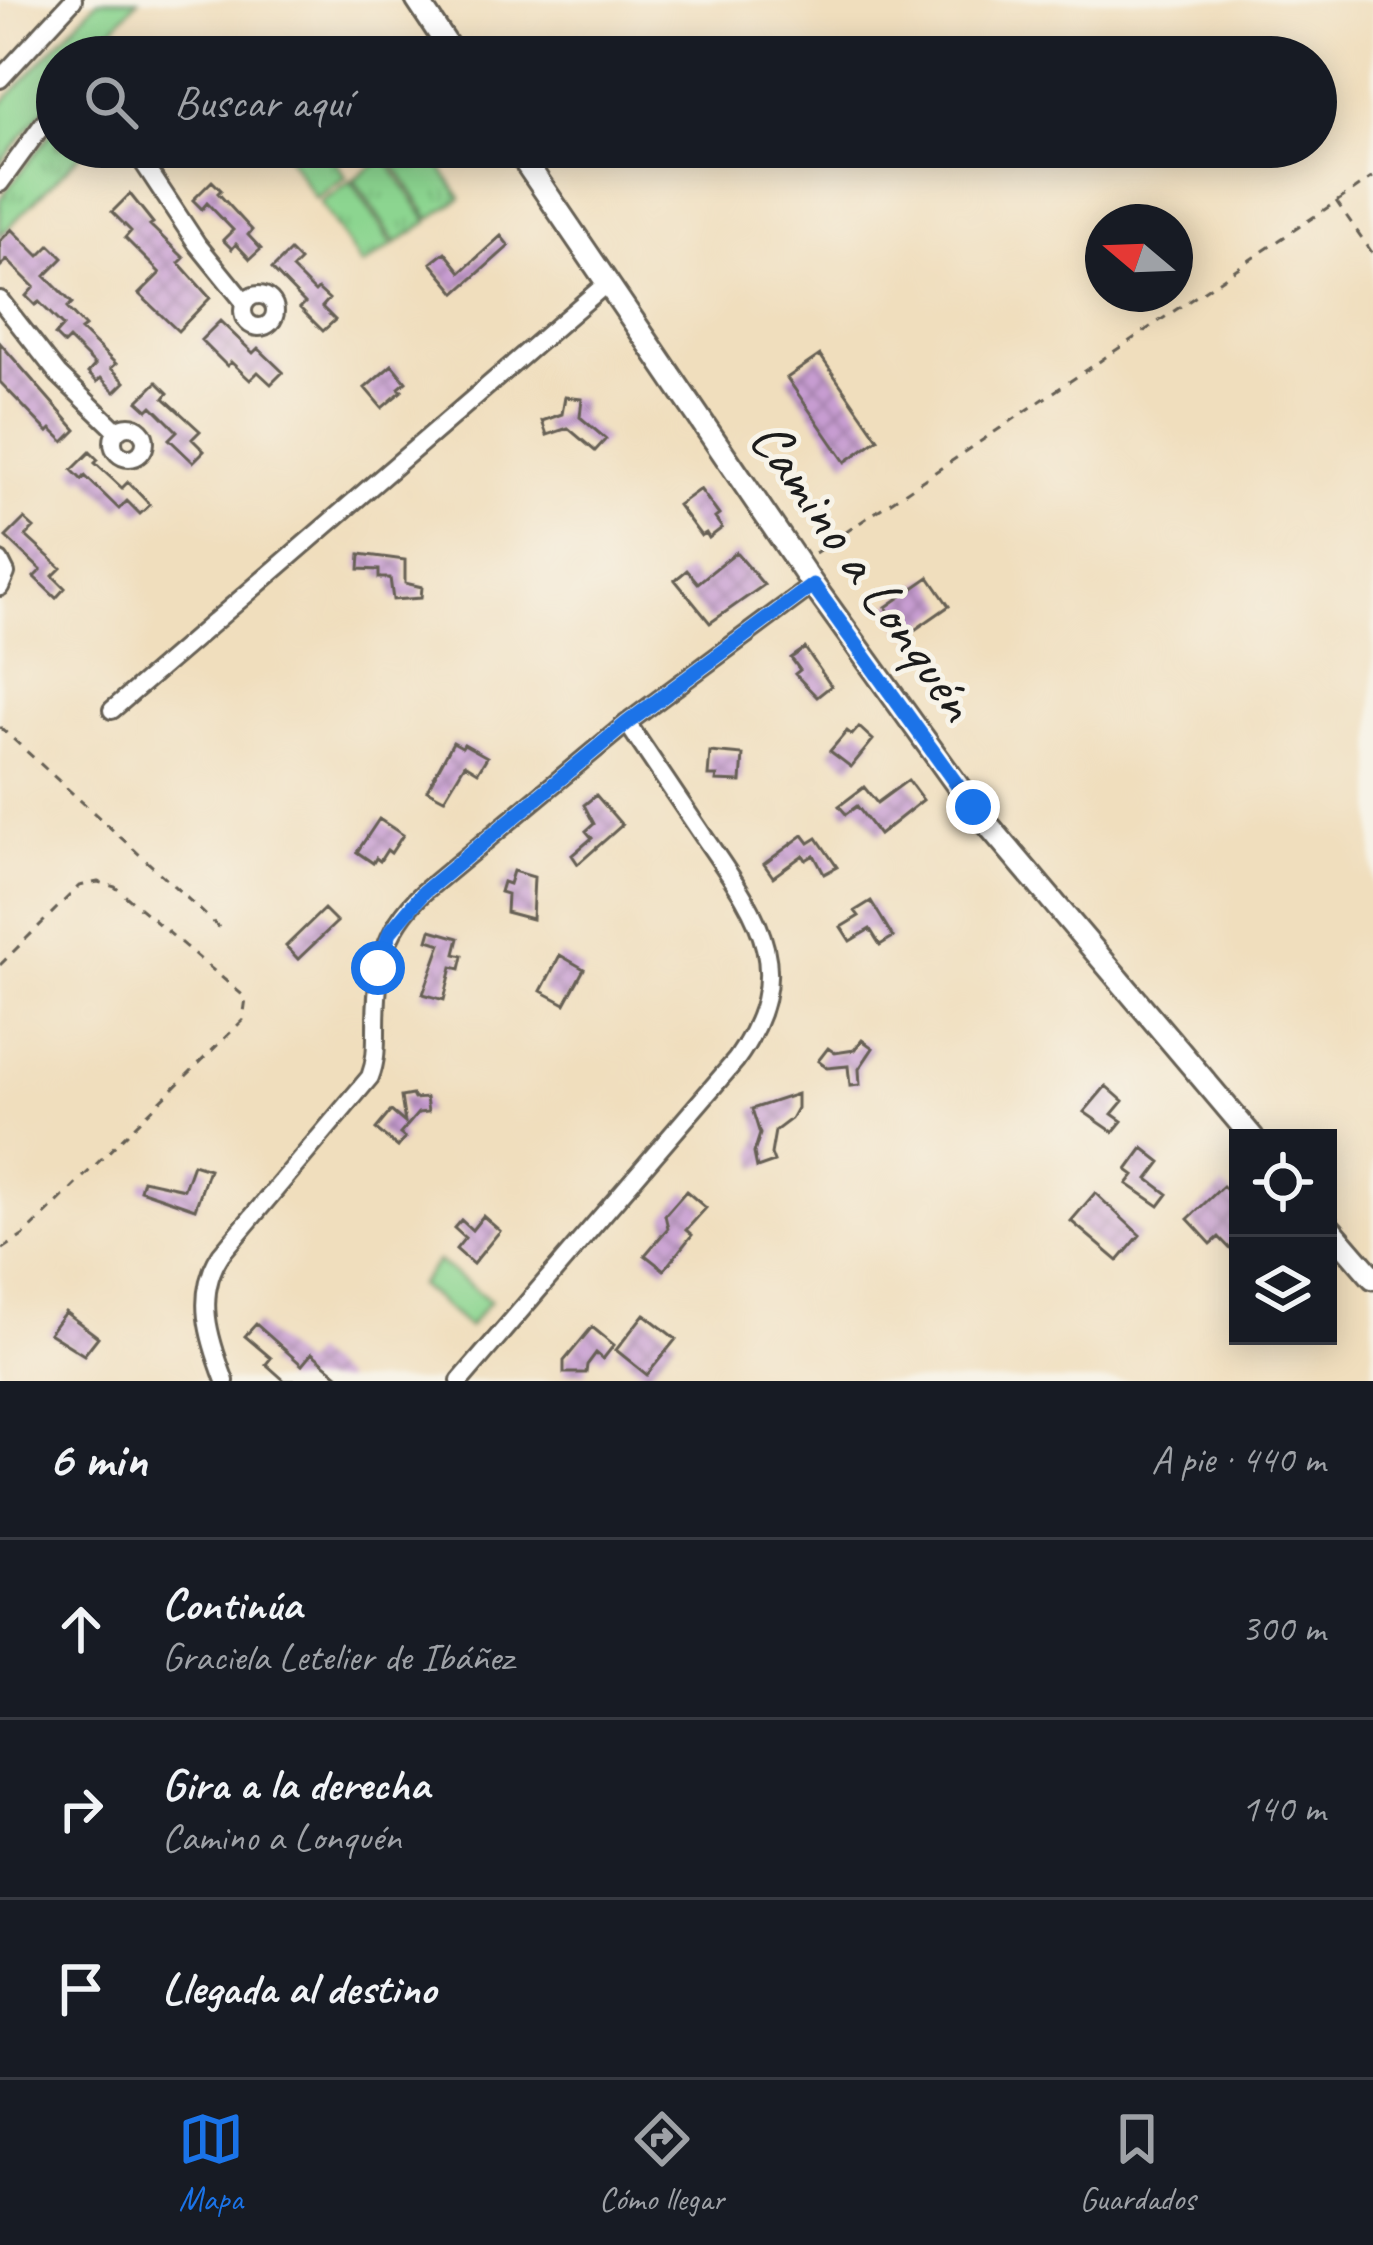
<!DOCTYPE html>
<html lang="es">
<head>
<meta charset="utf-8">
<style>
  body { margin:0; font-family:Caveat,sans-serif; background:#242831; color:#f1f3f6 }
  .controls { position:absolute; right:36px; bottom:36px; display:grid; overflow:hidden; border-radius:0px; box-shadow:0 6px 30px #0003 }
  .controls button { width:108px; height:108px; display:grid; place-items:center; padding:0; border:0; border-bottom:3px solid #363941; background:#171b24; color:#f1f3f6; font:60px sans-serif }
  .compass { position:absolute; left:1085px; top:204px; width:108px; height:108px; border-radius:50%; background:#171b24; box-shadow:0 6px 30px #0003; rotate:289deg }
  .stop { position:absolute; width:36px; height:36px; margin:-27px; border:9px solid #1a73e8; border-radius:50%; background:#fff }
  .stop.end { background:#1a73e8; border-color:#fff; box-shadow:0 3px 12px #0008 }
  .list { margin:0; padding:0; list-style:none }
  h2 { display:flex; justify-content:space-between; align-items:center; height:156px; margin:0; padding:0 48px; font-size:51px }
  h2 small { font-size:39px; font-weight:400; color:#9ea1a6 }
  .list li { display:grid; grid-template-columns:78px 1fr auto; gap:36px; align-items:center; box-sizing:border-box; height:180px; padding:0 48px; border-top:3px solid #363941 }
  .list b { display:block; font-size:45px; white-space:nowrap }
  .list p { margin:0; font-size:39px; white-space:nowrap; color:#9ea1a6 }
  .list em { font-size:39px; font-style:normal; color:#9ea1a6 }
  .icon { flex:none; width:66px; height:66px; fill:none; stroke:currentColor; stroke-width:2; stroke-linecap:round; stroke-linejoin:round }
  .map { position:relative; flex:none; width:1373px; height:1381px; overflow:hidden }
  .search { position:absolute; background:#171b24; box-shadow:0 6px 30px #0003; left:36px; right:36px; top:36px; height:132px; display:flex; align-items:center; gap:30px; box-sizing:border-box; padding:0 42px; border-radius:66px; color:#9ea1a6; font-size:45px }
  .sheet { height:696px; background:#171b24 }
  nav { display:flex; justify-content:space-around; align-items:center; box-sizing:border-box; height:168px; border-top:3px solid #363941; background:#171b24; font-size:33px; color:#9ea1a6 }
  nav a { display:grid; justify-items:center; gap:6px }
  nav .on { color:#1a73e8 }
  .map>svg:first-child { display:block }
  .grass { fill:url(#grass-tufts); stroke:#547856; stroke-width:3 }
  .park { fill:#8cd590; stroke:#547856; stroke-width:3 }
  .building { fill:url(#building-cross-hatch) }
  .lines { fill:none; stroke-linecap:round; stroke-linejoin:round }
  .minor-casing { stroke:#666054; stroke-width:22 }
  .major-casing { stroke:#666054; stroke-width:27 }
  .path { stroke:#666054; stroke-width:3; stroke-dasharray:9 9; stroke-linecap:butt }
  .minor { stroke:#fff; stroke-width:16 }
  .major { stroke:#fff; stroke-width:21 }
  .route { stroke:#1a73e8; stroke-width:15 }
  .labels { text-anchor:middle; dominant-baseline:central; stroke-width:10; stroke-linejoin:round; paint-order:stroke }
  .street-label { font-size:57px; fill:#1c1c1c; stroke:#f7f3e8 }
</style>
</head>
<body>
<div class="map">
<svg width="1373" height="1381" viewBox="0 0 1373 1381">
  <defs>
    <pattern id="grass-tufts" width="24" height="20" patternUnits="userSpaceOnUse" patternTransform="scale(3)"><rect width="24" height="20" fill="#8cd590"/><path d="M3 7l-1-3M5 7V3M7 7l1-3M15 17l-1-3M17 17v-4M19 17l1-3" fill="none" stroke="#78b67c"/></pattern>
    <pattern id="building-cross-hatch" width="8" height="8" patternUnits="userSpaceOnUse" patternTransform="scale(3)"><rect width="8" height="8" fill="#c79dd1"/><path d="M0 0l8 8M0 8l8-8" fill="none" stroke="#a17fa9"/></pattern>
  </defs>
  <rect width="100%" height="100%" fill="#f7f3e8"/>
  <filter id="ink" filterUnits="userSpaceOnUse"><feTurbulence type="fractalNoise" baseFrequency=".00833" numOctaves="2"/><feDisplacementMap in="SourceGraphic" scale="24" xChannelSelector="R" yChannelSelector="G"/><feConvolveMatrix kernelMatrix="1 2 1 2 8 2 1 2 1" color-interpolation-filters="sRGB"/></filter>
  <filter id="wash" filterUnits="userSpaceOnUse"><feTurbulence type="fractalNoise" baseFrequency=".004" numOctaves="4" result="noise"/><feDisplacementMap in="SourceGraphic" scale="48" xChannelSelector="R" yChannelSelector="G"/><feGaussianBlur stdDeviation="2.7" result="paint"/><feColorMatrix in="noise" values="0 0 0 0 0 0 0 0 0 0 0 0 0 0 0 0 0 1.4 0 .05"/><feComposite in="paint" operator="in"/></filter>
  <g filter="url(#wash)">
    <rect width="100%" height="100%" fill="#f0debd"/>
    <path class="grass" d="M57 125V147H88L0 236V199Z
      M282 147H326L346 177 315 198Z
      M400 147H427L461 198 430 219 388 155Z
      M385 158 428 222 396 243 354 179Z
      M351 181 393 245 362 266 320 202Z"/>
    <path class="park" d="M98 0H138L87 57H57V93L0 164V106Z
      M438 1261 490 1301 468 1327 419 1285Z"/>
    <g id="blocks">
      <path class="building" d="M212 181 221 190 218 193 252 230 248 235 261 249 250 259 236 244 232 249 223 240 233 230 207 203 202 209 193 200Z
        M130 194 153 223 150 225 184 258 179 263 210 298 178 331 139 294 160 273 125 238 131 231 112 212Z
        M12 229 39 256 50 245 63 258 45 276 72 303 67 308 85 327 81 330 116 364 111 368 125 382 115 392 101 378 97 382 88 373 95 365 69 339 64 344 55 335 63 326 39 302 35 305 26 296 34 287 7 260 0 267V241Z
        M501 236 509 246 456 293 431 263 445 252 461 272Z
        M290 251 300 261 292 269 315 292 318 289 329 299 322 307 335 320 323 331 300 308 305 303 272 269Z
        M220 321 253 353 258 348 283 372 271 384 258 372 250 380 231 362 227 366 201 340Z
        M0 343 76 430 64 442 51 429 48 432 0 382Z
        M820 355 878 439 845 462 787 378Z
        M392 365 406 382 399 388 402 391 382 408 365 388Z
        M157 382 168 393 164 398 200 431 192 439 204 451 193 462 169 439 177 431 152 406 148 410 138 401Z
        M565 397 582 399 580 417 606 439 595 451 568 428 547 435 542 421 562 414Z
        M90 452 98 460 95 463 122 488 128 482 150 505 140 514 127 501 119 509 85 476 82 480 72 470Z
        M700 489 719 515 715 518 722 528 709 538 706 533 701 536 678 505Z
        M24 519 34 528 26 536 61 568 53 576 65 588 56 598 34 577 41 570 6 537Z
        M736 552 764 585 710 623 675 580 687 570 698 583Z
        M360 554 405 560V583L422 587 421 598 393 600 390 578H379V570L359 569Z
        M929 577 949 606 906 636 886 607Z
        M805 648 831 686 817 697 795 674 800 670 791 658Z
        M859 727 873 740 851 767 830 751 847 731 852 735Z
        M453 742 462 747 464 744 487 757 478 772 465 764 444 799 427 790Z
        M710 752 743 755 741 782 716 781 717 776H708Z
        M908 780 923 800 879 835 857 806 846 814 839 806 864 787 877 803Z
        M596 795 622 825 578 864 572 855 592 838 586 831 594 824 584 805Z
        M379 819 403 835 391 853 387 850 380 861 376 858 373 863 357 852Z
        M803 835 809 843 817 838 837 867 824 874 814 855 806 860 803 855 773 877 764 864Z
        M513 871 534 877 532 919 506 912 507 894 500 892 503 882 509 884Z
        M871 901 893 937 880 945 870 929 850 941 841 927 859 916 855 911Z
        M324 909 337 922 298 959 286 946Z
        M431 930 459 938 455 954 463 956 460 969 452 967 444 1000 423 994 441 944 428 940Z
        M560 955 584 969 565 1004 541 991Z
        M862 1040 873 1048 859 1069 860 1085 850 1086 848 1066 827 1068 818 1061 828 1048 835 1053 854 1050Z
        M1106 1086 1123 1101 1112 1114 1122 1121 1113 1132 1084 1112Z
        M797 1094V1108L791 1119 775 1131 771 1154 774 1162 757 1168 754 1153 760 1134 752 1109Z
        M412 1095 414 1099 426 1098 428 1112 418 1113 400 1134 405 1138 398 1147 376 1129 391 1111 405 1123 401 1097Z
        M1143 1148 1161 1162 1148 1179 1168 1194 1159 1206 1127 1184 1134 1175 1127 1170Z
        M193 1164 209 1169 195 1209 140 1190 143 1180 184 1189Z
        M1223 1186 1238 1202V1257L1219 1237 1211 1244 1188 1219Z
        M686 1191 706 1208 686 1230 692 1235 664 1270 645 1255 668 1228 665 1215Z
        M1095 1193 1140 1235 1118 1261 1071 1221Z
        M483 1216 500 1231 473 1264 456 1249 465 1238 454 1228 461 1220 472 1230Z
        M65 1312 98 1337 84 1355 49 1333Z
        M644 1314 676 1339 647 1375 616 1350Z
        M256 1324 302 1365 312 1353 345 1381H285L266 1364 271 1358 245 1336Z
        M592 1327 614 1345 603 1359 596 1353 587 1365 586 1373H564V1361Z"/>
    </g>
  </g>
  <g filter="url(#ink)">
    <use href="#blocks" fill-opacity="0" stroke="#666054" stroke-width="3"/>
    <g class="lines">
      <defs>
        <path id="minor" d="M0 79 73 0
          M133 147 197 244 245 303
          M0 183 57 105
          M243 311a16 16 0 1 1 32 0a16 16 0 1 1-32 0Z
          M0 300 58 374 117 431
          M113 442a16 16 0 1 1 32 0a16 16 0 1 1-32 0Z
          M0 561 6 573 0 587
          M112 710 607 283
          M225 1381C209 1339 194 1295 221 1254L370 1077C376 1062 376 1047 376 1031 376 974 380 932 424 892L627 723 813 585
          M460 1381 736 1060C799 971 759 917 706 840 680 801 653 762 627 723"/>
        <path id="major" d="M417 0 455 57
          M515 147 813 585 973 807 1253 1138
          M1328 1226 1373 1278"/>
      </defs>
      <use href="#minor" class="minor-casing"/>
      <use href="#major" class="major-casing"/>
      <path class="path" d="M1336 201 1373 254
        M815 553 1373 177
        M0 727 222 930
        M0 965 79 886 98 882 115 887 246 998 243 1020 24 1235 0 1251"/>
      <use href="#minor" class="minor"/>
      <use href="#major" class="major"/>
    </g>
  </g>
  <g class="lines" filter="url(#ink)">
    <path class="route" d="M378 968 390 932 424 892 627 723 813 585 973 807"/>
  </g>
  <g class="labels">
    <g class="street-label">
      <text transform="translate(864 570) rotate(55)">Camino a Lonquén</text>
    </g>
  </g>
</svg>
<div class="controls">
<button><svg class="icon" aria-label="locate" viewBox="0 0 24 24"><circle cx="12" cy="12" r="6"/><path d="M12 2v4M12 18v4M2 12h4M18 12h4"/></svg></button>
<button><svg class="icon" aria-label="layers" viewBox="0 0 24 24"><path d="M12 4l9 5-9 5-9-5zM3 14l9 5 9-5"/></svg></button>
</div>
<svg class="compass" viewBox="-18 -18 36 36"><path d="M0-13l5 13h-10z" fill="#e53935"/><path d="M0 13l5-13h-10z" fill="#9ea1a6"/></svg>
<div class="stop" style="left:378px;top:968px"></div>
<div class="stop end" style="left:973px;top:807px"></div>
<div class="search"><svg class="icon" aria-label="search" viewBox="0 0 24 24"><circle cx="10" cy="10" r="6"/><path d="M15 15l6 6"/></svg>Buscar aquí</div>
</div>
<section class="sheet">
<h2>6 min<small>A pie · 440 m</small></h2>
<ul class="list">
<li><svg class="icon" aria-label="ahead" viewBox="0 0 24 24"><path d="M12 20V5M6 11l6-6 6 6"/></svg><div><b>Continúa</b><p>Graciela Letelier de Ibáñez</p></div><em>300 m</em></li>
<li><svg class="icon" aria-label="right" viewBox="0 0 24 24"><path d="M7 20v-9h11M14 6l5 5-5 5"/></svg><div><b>Gira a la derecha</b><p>Camino a Lonquén</p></div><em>140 m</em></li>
<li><svg class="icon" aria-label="arrive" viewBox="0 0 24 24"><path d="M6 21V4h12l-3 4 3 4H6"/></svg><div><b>Llegada al destino</b></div></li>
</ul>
</section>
<nav>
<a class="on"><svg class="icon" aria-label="map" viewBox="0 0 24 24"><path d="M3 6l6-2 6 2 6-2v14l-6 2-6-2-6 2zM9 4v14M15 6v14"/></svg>Mapa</a>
<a><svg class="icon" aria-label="directions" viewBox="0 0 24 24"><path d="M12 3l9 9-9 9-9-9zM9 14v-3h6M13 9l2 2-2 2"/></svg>Cómo llegar</a>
<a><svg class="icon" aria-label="saved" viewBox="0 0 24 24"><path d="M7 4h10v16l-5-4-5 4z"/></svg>Guardados</a>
</nav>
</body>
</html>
